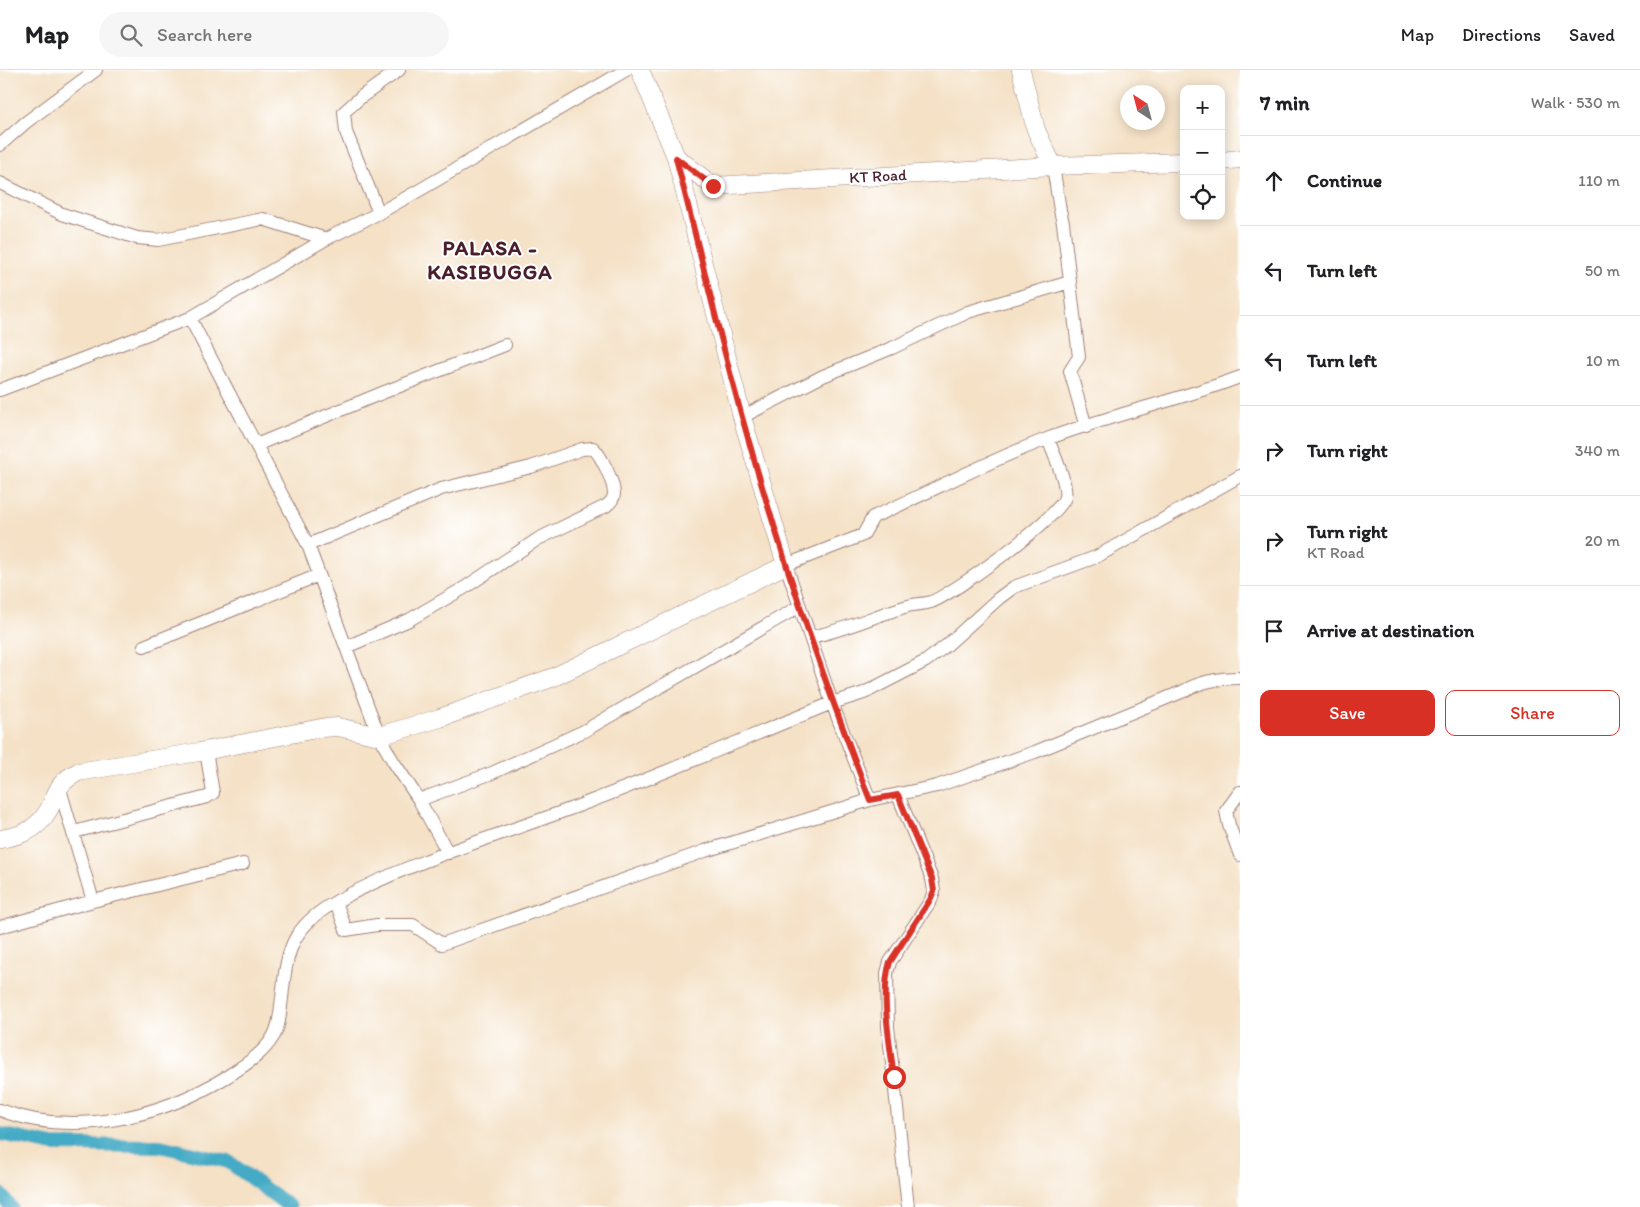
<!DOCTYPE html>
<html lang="en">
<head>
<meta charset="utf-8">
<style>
  body { margin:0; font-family:Itim,sans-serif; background:#f6f6f6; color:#202124 }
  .controls { position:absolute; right:15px; top:15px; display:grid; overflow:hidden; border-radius:10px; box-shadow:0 2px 12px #0003 }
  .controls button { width:45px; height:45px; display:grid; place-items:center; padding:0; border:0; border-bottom:1px solid #e0e0e0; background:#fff; color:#202124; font:25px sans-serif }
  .compass { position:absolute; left:1120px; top:15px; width:45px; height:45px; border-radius:50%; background:#fff; box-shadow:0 2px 12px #0003; rotate:324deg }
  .stop { position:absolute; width:15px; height:15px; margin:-11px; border:4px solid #d93025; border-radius:50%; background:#fff }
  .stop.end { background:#d93025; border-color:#fff; box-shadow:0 1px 5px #0008 }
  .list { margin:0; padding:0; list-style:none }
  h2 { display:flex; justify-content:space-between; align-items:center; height:65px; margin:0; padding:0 20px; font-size:21px }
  h2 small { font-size:16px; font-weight:400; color:#757577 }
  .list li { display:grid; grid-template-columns:32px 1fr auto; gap:15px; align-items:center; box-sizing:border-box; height:90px; padding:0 20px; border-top:1px solid #e0e0e0 }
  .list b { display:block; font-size:19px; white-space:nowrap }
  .list p { margin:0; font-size:16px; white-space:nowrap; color:#757577 }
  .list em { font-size:16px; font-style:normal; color:#757577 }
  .actions { display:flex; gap:10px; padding:15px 20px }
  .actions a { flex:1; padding:11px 0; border:1px solid #d93025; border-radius:10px; text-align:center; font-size:18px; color:#d93025 }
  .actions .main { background:#d93025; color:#fff }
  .icon { flex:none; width:28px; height:28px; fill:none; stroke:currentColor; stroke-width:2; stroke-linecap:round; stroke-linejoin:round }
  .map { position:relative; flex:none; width:1240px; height:1137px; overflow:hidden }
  header { display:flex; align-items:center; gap:30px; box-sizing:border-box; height:70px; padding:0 25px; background:#fff; border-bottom:1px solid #e0e0e0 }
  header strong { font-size:24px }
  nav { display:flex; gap:28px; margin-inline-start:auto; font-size:18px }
  .search { width:350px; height:45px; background:#f6f6f6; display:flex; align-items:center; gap:12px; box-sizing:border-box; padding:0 18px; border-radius:28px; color:#757577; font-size:19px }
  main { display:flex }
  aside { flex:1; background:#fff }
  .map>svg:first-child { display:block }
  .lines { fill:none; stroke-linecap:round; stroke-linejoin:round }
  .canal { stroke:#45aac5; stroke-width:14 }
  .street-casing { stroke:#9f8078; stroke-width:14 }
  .secondary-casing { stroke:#9f8078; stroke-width:19 }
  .street { stroke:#fff; stroke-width:12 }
  .secondary { stroke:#fff; stroke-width:18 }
  .route { stroke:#d93025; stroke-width:6 }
  .labels { text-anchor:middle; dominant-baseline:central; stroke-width:4; stroke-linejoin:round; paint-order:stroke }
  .street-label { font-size:16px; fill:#4a1f2b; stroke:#fff }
  .district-label { font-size:21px; font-weight:bold; letter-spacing:1px; fill:#4a1f2b; stroke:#fff }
</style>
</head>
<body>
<header>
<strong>Map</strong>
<div class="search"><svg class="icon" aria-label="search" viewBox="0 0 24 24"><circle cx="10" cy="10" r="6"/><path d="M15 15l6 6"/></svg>Search here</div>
<nav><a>Map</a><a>Directions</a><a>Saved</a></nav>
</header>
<main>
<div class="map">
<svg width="1240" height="1137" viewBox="0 0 1240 1137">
  <rect width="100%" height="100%" fill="#fff"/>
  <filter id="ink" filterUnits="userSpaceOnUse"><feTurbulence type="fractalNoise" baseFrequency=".02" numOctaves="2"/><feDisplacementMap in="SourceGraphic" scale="10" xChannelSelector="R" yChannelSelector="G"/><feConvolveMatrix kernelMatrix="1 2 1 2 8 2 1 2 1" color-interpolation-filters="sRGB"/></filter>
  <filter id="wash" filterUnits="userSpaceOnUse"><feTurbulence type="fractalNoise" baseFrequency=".0096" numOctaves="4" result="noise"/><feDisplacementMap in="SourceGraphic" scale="20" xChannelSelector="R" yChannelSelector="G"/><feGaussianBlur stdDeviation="1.12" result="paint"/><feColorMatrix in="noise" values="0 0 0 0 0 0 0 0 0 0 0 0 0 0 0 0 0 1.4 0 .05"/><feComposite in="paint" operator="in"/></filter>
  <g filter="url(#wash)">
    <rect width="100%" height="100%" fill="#f4e1c6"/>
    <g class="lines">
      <path class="canal" d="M0 1064 53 1075 160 1076 229 1092 290 1137
        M0 1124 11 1137"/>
    </g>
  </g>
  <g filter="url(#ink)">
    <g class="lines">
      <defs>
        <path id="street" d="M0 75 25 53 96 0
          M1053 96 1060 140 1063 153 1079 287 1070 301 1086 357
          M0 113 62 144 137 168 158 170 263 149 326 169
          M379 143 346 62 344 42 361 27 399 0
          M190 248 308 475 379 666 393 691 419 730 448 783
          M0 320 190 248 326 169 379 143 418 121 626 0
          M742 347 823 306 892 278 968 242 1070 212
          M256 375 382 323 505 275
          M308 475 441 419 531 397 582 379 593 378C601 385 614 412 614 424 614 429 610 433 606 436L538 469 464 518 409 550 346 577
          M810 567C844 561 875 545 908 536 916 534 924 534 931 532 953 524 1060 447 1065 427 1068 413 1053 383 1048 369
          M144 576 319 505
          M59 716 93 831
          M1240 722 1226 741 1229 755 1240 785
          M898 725 932 809 934 821 931 830 890 892 887 903 888 957 908 1137
          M419 730 492 703 584 661 800 536
          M870 730 832 633 786 495 863 465 873 447C931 422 987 391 1047 369 1110 345 1177 331 1240 307
          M74 762 207 727 213 723 206 681
          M336 832 346 860 377 855H413L442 874 705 781 870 730 937 716 1035 682 1184 621C1201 611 1220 608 1240 608
          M0 857 93 831 243 794
          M0 1040C75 1069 163 1046 228 1006 245 995 263 984 273 967 280 956 280 941 282 928 287 879 291 857 337 831 413 790 498 766 578 736 664 704 748 667 832 633L864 623 926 591 947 575 999 528 1014 517 1096 487 1240 406"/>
        <path id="secondary" d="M640 0 676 87 713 116 1053 96 1184 92
          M1021 0 1036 60 1053 96
          M1221 91 1240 89
          M0 769C19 766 35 761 46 744 59 725 53 715 78 702L199 682 321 658 338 657 379 666 440 648 554 607 786 495 742 347 676 87"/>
      </defs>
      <use href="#street" class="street-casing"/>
      <use href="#secondary" class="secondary-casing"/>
      <use href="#street" class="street"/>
      <use href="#secondary" class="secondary"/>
    </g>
  </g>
  <g class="lines" filter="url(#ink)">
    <path class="route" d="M713 116 676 88C698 174 718 261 742 347 778 477 821 604 870 730L898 725 932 809 934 821 930 830 890 892C880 923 890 974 894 1007"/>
  </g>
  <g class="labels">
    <g class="street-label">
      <text transform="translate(878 106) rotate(-3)">KT Road</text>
    </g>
    <g class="district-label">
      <text x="490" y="177">PALASA -<tspan x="490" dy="24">KASIBUGGA</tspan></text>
    </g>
  </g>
</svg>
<div class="controls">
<button>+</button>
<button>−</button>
<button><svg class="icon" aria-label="locate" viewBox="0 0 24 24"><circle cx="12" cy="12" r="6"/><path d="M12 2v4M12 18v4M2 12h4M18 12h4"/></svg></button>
</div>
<svg class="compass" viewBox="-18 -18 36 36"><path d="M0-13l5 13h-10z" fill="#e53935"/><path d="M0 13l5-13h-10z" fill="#757577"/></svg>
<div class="stop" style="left:894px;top:1007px"></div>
<div class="stop end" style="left:713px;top:116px"></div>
</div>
<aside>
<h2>7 min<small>Walk · 530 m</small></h2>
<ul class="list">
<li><svg class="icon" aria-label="ahead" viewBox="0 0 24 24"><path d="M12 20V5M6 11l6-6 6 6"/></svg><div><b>Continue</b></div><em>110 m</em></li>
<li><svg class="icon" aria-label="left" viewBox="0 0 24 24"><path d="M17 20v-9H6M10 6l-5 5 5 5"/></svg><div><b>Turn left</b></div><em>50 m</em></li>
<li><svg class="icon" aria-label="left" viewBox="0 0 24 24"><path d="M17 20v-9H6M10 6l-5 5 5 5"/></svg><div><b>Turn left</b></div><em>10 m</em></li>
<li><svg class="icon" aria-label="right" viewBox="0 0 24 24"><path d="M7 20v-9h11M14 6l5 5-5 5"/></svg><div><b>Turn right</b></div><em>340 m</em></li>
<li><svg class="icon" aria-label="right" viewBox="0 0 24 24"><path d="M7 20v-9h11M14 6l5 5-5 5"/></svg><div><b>Turn right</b><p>KT Road</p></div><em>20 m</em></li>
<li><svg class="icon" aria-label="arrive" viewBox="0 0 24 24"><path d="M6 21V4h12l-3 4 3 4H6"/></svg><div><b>Arrive at destination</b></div></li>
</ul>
<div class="actions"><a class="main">Save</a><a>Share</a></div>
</aside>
</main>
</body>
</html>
